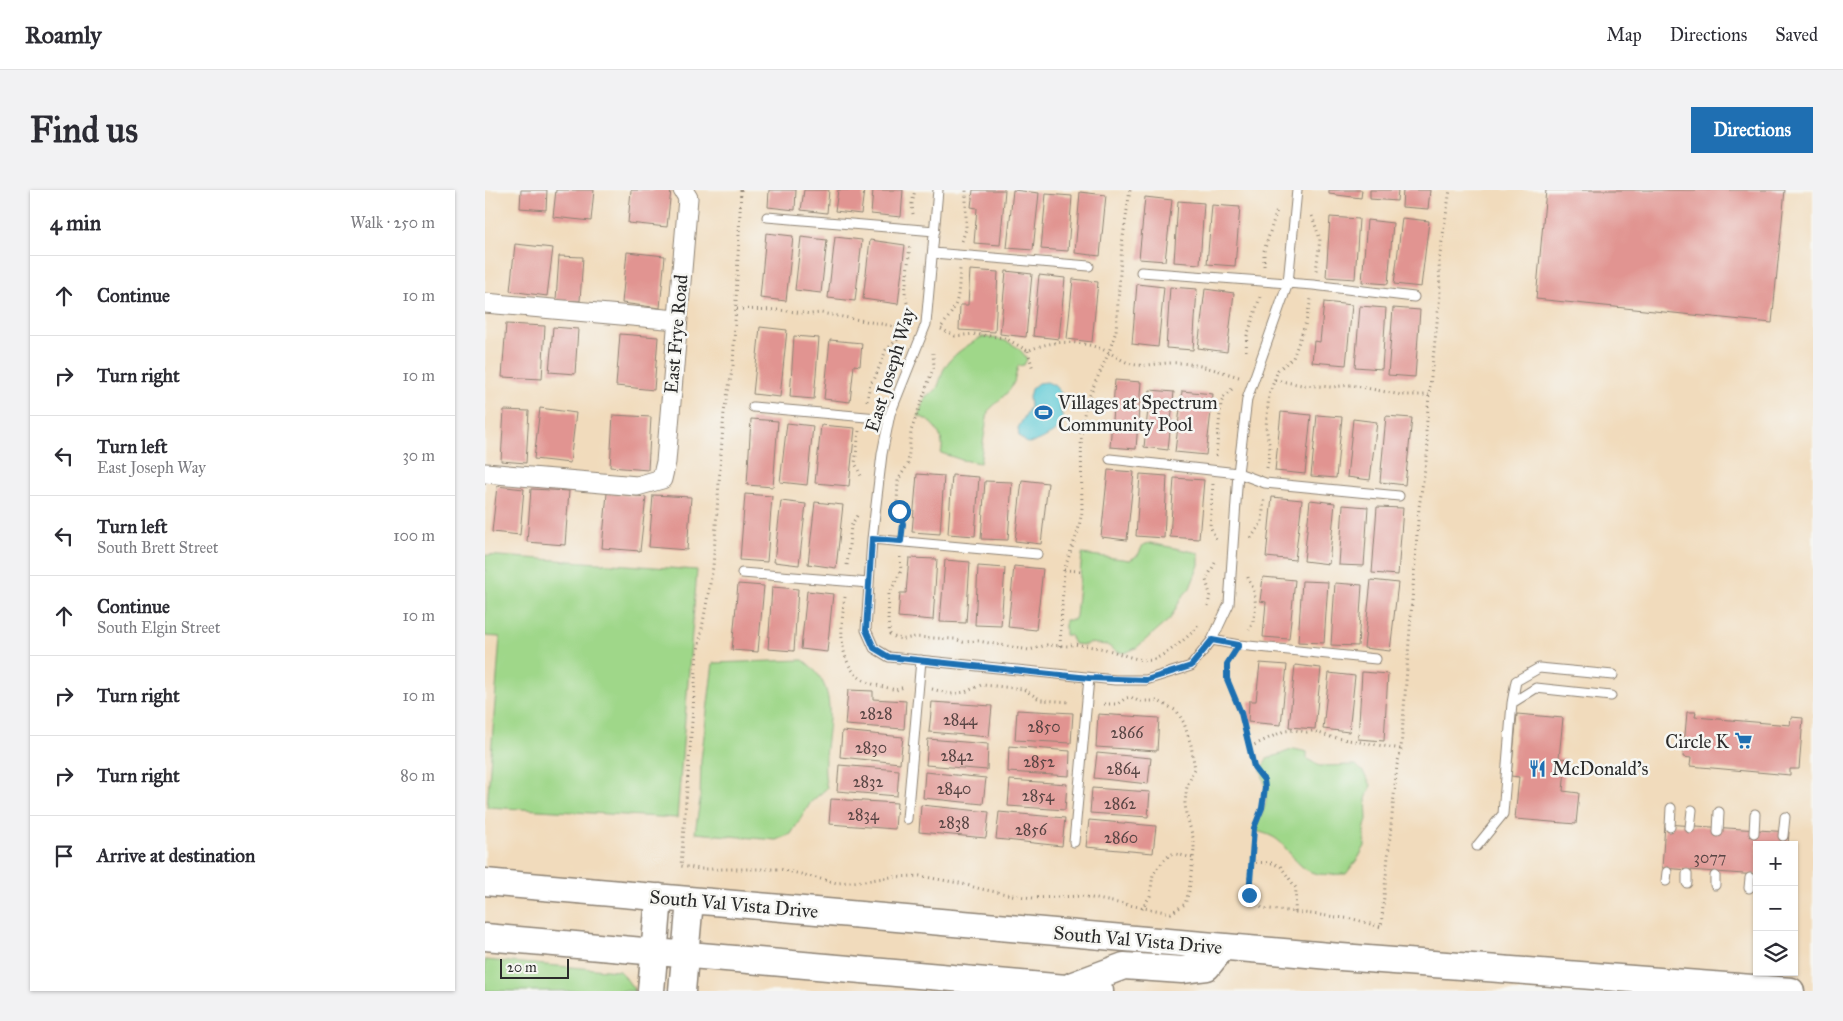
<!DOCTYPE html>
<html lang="en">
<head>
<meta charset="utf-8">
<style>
  body { margin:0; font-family:"IM FELL Great Primer",serif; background:#f2f2f3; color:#2b2b33 }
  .controls { position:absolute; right:15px; bottom:15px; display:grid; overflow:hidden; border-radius:0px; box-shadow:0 1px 4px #0004 }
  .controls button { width:45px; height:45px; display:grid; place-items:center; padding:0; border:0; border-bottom:1px solid #e1e1e2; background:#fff; color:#2b2b33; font:25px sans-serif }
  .scale { position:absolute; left:15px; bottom:12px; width:69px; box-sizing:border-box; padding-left:5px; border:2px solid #2b2b2b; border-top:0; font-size:14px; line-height:18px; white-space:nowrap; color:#2b2b2b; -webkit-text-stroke:4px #f6f6f2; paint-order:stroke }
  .stop { position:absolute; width:15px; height:15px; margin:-11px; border:4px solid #1f6fb2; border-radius:50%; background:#fff }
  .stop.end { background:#1f6fb2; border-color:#fff; box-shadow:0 1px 5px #0008 }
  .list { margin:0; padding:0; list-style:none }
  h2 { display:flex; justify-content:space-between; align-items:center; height:65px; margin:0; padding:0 20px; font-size:21px }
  h2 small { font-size:16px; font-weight:400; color:#7c7c81 }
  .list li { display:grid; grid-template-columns:32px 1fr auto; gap:15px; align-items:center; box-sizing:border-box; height:80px; padding:0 20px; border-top:1px solid #e1e1e2 }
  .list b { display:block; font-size:19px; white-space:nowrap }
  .list p { margin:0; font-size:16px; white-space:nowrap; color:#7c7c81 }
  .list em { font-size:16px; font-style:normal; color:#7c7c81 }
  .icon { flex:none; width:28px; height:28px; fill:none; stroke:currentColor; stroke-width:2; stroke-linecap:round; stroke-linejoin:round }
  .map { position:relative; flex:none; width:1328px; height:801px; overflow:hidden; border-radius:0px }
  header { display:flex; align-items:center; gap:30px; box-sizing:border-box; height:70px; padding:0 25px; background:#fff; border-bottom:1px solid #e1e1e2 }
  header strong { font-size:24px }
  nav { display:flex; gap:28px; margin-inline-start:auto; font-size:18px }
  .intro { display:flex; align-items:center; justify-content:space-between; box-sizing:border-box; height:120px; padding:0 30px }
  h1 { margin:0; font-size:35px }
  .button { padding:12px 22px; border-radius:0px; background:#1f6fb2; color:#fff; font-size:18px; font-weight:700 }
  main { display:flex; gap:30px; padding:0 30px }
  aside { flex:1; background:#fff; border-radius:0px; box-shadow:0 1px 4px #0004 }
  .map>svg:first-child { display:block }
  .green { fill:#9fd789; stroke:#65815a }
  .water { fill:#5dcad5; stroke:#447a80 }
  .building { fill:#e19491 }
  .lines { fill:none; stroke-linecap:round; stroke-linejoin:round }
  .lane-casing { stroke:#8e8374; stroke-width:11 }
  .street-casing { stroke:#8e8374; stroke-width:21 }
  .secondary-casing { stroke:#8e8374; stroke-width:29 }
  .path { stroke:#8e8374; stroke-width:3; stroke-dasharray:1 4; stroke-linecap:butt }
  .lane { stroke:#fff; stroke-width:9 }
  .street { stroke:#fff; stroke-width:19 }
  .secondary { stroke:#fff; stroke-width:26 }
  .route { stroke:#1f6fb2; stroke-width:6 }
  .labels { text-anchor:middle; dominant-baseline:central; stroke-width:5; stroke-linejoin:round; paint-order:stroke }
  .number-label { font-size:16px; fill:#584544 }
  .street-label { font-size:19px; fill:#2b2b2b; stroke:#f6f6f2 }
  .poi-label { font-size:19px; fill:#2b2b2b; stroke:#f6f6f2; text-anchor:start }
</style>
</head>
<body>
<header>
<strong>Roamly</strong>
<nav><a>Map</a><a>Directions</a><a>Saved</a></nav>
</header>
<div class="intro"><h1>Find us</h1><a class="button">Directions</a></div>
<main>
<aside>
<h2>4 min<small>Walk · 250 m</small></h2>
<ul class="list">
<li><svg class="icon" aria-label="ahead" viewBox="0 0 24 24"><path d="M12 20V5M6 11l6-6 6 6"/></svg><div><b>Continue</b></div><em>10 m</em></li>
<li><svg class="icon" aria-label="right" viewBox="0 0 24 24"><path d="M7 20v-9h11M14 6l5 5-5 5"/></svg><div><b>Turn right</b></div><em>10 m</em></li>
<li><svg class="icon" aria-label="left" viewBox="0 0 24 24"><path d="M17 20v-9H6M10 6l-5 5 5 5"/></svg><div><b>Turn left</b><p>East Joseph Way</p></div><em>30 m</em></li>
<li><svg class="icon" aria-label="left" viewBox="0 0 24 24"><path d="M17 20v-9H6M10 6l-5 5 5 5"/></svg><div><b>Turn left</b><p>South Brett Street</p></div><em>100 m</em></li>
<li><svg class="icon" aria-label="ahead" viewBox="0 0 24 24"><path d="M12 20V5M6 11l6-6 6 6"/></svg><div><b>Continue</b><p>South Elgin Street</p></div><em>10 m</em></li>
<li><svg class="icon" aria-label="right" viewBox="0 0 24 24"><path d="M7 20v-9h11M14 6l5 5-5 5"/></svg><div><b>Turn right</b></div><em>10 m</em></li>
<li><svg class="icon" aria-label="right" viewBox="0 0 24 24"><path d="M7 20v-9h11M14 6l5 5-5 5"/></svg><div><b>Turn right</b></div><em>80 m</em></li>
<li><svg class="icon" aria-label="arrive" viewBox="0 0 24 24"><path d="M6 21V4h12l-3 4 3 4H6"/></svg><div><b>Arrive at destination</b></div></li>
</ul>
</aside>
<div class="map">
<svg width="1328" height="801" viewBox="0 0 1328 801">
  <rect width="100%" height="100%" fill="#f6f6f2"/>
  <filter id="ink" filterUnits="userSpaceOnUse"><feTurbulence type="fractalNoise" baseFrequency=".02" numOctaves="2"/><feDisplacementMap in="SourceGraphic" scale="10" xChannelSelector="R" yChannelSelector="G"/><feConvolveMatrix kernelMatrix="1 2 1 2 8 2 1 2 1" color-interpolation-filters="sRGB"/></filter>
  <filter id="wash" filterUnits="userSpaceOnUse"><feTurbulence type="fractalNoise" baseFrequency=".0096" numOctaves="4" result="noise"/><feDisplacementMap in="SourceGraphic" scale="20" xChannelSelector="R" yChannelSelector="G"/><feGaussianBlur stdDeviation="1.12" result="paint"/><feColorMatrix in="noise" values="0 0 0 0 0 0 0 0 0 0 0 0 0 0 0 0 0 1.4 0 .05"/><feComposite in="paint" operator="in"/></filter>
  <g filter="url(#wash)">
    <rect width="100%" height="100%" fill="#f1dbbc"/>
    <path class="green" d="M497 147C516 148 532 152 542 169L539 175 533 176 529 192 524 201 503 221 495 273 477 270 456 263C461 248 448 230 433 226L441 206C454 203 454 191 458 181 465 165 483 155 497 147Z
      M665 353 714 363V375L705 398 697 407 685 429 651 458 640 463 632 462 622 455 604 453 600 455 589 454 585 445H580V430H589L591 426 597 364 645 370 653 365 658 355Z
      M0 365 212 380 192 628 2 617 15 447 0 446Z
      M318 470C366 505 331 553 342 598L326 612 306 644 291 650 210 643 215 610 216 570 228 473Z
      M809 559 822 562V569L835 576 871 575 878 582 886 595 881 609 882 629 879 641 880 656 874 667 861 684C850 684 836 686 826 682 812 676 805 662 795 652 789 646 779 643 771 641 771 633 776 628 778 621 784 607 780 593 776 580L782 569Z
      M0 770 134 781 140 787 150 801H0Z"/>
    <path class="water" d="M562 192 569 195 577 204 575 218 578 229 576 238C565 244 554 253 542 253L534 246 533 238 545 217 544 207 546 199 553 193Z"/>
    <g id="blocks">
      <path class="building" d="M36 0H62L61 20 35 18Z
        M71 0H109L106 31 68 27Z
        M146 0H186L182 37 143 33Z
        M284 0H311L310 20 283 17Z
        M319 0H344L342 23 316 20Z
        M353 0H379L376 24 350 21Z
        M388 0H418L416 27 386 24Z
        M488 0H520L515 55 489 53 492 18 486 17Z
        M528 0 554 3 548 60 522 58Z
        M844 0H877L876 8 844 4Z
        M885 0H913L912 11 885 9Z
        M918 0H945L943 19 917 17Z
        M1061 0H1300L1287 133 1051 109Z
        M595 2 621 5 615 66 590 63Z
        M561 4 587 6 583 61 556 59Z
        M660 7 687 10 680 71 654 69Z
        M693 11 719 13 715 74 689 72Z
        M727 15 755 17 750 76 722 74Z
        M845 27 874 29 870 89 841 87Z
        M917 28 944 31 936 97 909 94Z
        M882 30 908 33 903 94 877 92Z
        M281 43 308 46 301 111 275 108Z
        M316 47 342 50 336 103 310 100Z
        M350 47 377 50 370 111 343 108Z
        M385 50 420 55 413 114 378 109Z
        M30 54 68 58 62 106 25 101Z
        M142 62 180 66 175 118 137 113Z
        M74 66 98 67 95 111 71 110Z
        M485 80 513 82 510 142 474 140 475 115H483Z
        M521 81 547 84 541 147 515 144Z
        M554 85 580 88 574 149 548 146Z
        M588 89 613 92 607 152 582 149Z
        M652 94 679 97 673 157 647 154Z
        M685 97 712 99 708 160 681 158Z
        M720 99 749 103 742 162 713 158Z
        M839 112 867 115 861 175 827 172 829 151 835 152Z
        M875 116 901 118 897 179 870 177Z
        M908 118 935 120 930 187 903 185Z
        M21 134 60 136 57 189 17 187Z
        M68 137 93 139 90 184 64 182Z
        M275 137 302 140 295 207 268 204Z
        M135 144 173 147 169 200 131 196Z
        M309 146 334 148 329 209 305 207Z
        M345 150 377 153 375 176 369 175 365 212 339 209Z
        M630 190 656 192 651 259 625 257Z
        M665 200 689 202 683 260 659 257Z
        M697 201 728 204 721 265 690 262Z
        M55 218 91 223 85 273 49 269Z
        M19 220 44 221 41 273 16 271Z
        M796 222 826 225 820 284 790 281Z
        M128 225 166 227 163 280 125 277Z
        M832 225 857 227 851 288 826 286Z
        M901 226 927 228 920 295 895 292Z
        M266 229 293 231 288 297 262 295Z
        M868 229 892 232 885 290 862 287Z
        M302 233 328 236 322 295 295 292Z
        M336 235 370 238 364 296 330 293Z
        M623 280 649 282 642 350 616 347Z
        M432 284 459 286 455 344 427 342Z
        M655 284 682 286 679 348 651 346Z
        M467 285 494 287 490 346 463 344Z
        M689 288 719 290 714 349 685 347Z
        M537 290 563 293 556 354 530 351Z
        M500 291 527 292 523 350 496 349Z
        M12 296 39 299 35 345 7 342Z
        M46 299 84 301 80 355 42 352Z
        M122 303 161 307 155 361 117 358Z
        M260 304 287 306 282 372 255 370Z
        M168 305 206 307 202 360 164 357Z
        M787 307 817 310 810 370 781 367Z
        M825 310 850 313 844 374 819 371Z
        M296 311 321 314 314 375 289 372Z
        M330 312 358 315 351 378 323 374Z
        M858 315 883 317 879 376 854 375Z
        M892 317 918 318 913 385 887 383Z
        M424 368 452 369 448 430 413 427 415 403H421Z
        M460 370 485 372 481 433 455 432Z
        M493 376 520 378 516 436 490 435Z
        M529 376 558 379 551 440 523 437Z
        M778 387 810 390 804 449 778 447 781 412 775 411Z
        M886 390 913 393 905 461 879 458Z
        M817 391 843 392 839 453 813 452Z
        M850 393 877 395 873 456 846 455Z
        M253 394 279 396 273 462 247 460Z
        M287 397 313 399 309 461 283 459Z
        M322 401 348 404 342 462 316 459Z
        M775 473 802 475 796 535 763 532 764 511H771Z
        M810 475 836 478 830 539 804 537Z
        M877 482 903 484 899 551 873 549Z
        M844 483 870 486 864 542 838 539Z
        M363 500 388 501V509L421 511 419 539 360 535Z
        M447 512 507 516 504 547 444 542Z
        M532 520 588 523 586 553 530 550Z
        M1202 522H1211L1210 527 1305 535 1306 527 1318 528 1314 579H1305V585L1205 576 1206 568 1198 567Z
        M613 524 674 528 672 561 611 557Z
        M1032 524 1078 528 1074 568 1081 569 1078 601 1094 603 1091 634 1030 629 1034 587 1026 586Z
        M357 541 418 547 415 573 355 567Z
        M443 549 503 554 502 580 441 575Z
        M524 556 585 561 584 586 523 582Z
        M612 563 666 568 663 594 609 588Z
        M354 575 414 580 412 606 352 601Z
        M440 582 501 588 498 614 438 608Z
        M525 590 582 594 580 620 523 616Z
        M607 598 665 602 663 627 605 623Z
        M346 609 412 613 410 639 344 634Z
        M436 615 504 622 501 648 434 642Z
        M514 622 580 628 577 656 511 649Z
        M604 630 671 636 668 663 601 657Z
        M1180 634 1304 642 1303 655H1272V685L1177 678Z"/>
    </g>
  </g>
  <g filter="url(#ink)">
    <use href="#blocks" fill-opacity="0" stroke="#8e8374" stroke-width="1"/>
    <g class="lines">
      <defs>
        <path id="lane" d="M453 0 441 134 405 224 397 264 387 349 381 440 389 458 404 467 630 490H661L706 476 727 450 744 414 753 283 762 209 803 93 812 0
          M282 27 450 41
          M448 63 604 76
          M656 82 828 95 929 107
          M268 217 404 229
          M625 269 753 283 780 293 914 306
          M387 349 552 364
          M257 383 384 393
          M727 450 754 455 891 469
          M1027 513 1051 498 1126 506
          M422 629 436 470
          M1185 637 1186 618
          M1205 638 1207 620
          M1233 642 1234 622
          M1269 643 1270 624
          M1298 646 1300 627
          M589 652 604 488
          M992 656 1018 624 1027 513 1031 491 1054 478 1128 485
          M1202 684V693
          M1181 691 1182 682
          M1230 695V686
          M1264 698 1265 688"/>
        <path id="street" d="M0 113 192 130
          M0 283 152 296 177 289 181 272 203 8 198 0"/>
        <path id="secondary" d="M0 692 856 767 1306 801
          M0 747 615 801
          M588 795 639 776 697 780 722 777 730 767 734 757
          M166 801 174 707
          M197 801 205 710"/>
      </defs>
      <use href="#lane" class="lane-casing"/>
      <use href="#street" class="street-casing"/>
      <use href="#secondary" class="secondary-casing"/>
      <path class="path" d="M256 0 248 176 239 222 228 377 212 466 196 676 215 679H295L352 693 379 691 406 687 435 686 474 693 496 699 532 706 548 708 596 706 686 723 700 714 704 701 709 660V651L701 623 700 613 702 596 710 579 706 555 699 533 693 523 690 520 673 511H653L646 507 641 508 633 514H617
        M428 24 427 14 430 0
        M827 26 835 49 831 81
        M477 51 481 39V0
        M779 76V61L792 20
        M252 119 294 120 326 124 336 123 419 138
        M457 136C475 113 473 107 475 79
        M456 139 470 146 489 144 520 148 543 161C566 149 598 150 621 161 631 166 641 174 652 175 666 176 680 172 694 173 714 174 734 181 754 187
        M543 161 548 180
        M761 161 762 146 775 107
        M790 190 817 195 846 197 866 195 916 205H944
        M382 211 385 193 389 190 401 160 412 150 419 138 423 117 420 104 425 55
        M374 241 370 273 377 288
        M731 266 736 213 739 207 749 197
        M782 278 785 259 781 237 784 205 793 180 808 168 821 132 826 109
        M728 294 725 336 731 349
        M417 336 412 314 413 290 423 274 426 241 449 176 448 163
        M766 348 777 332 779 309
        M415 367 416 381 404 404 403 431 405 444 411 448 419 449 430 447 470 449 478 452 493 451 544 460 562 455 584 456 589 454C600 456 610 457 620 459 632 462 654 472 666 470 680 467 707 444 716 433
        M362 375 366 336 373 324
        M579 380 595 381
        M763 387C764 391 766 394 768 398 772 411 771 429 764 440
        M360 407C356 433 351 473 378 490 386 495 401 497 411 500L419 497
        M723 416 725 404 721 390 730 373
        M575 456 579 380 593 341 597 322 596 239 602 211 624 162 631 141 637 54 645 0
        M745 468 741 477 742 489 756 523 769 577 779 590V611L769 638 763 699 766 709 777 718 868 729 896 737 912 575 916 559 934 317 943 259 941 242 944 205 955 105 954 70 965 0
        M447 499 466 504 480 502 496 495 510 496 538 499 556 510 586 512
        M765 557 799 541 809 540 822 542 828 541 846 547 916 559
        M766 672 787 673 796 677 811 698 810 723
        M657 719 665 706 668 684 680 669 686 664H691L708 668"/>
      <use href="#lane" class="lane"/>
      <use href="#street" class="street"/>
      <use href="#secondary" class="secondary"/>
    </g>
  </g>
  <g class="lines" filter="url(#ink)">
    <path class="route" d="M414 321 418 334 416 351 387 349 381 440 389 458 404 467 604 488 661 490 706 476 727 450 754 455 742 474V489L756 523 769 577 779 590 780 598 777 618 769 638 764 705"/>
  </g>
  <defs>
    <symbol id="stadium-bare" viewBox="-9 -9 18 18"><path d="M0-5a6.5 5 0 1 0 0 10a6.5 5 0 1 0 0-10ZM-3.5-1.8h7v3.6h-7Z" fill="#1f6fb2" stroke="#f6f6f2" stroke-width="2.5" paint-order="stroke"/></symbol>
    <symbol id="supermarket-bare" viewBox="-9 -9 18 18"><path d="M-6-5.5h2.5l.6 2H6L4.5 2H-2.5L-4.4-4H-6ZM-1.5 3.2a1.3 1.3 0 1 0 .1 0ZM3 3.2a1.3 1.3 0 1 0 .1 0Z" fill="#1f6fb2" stroke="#f6f6f2" stroke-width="2.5" paint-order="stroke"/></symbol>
    <symbol id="restaurant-bare" viewBox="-9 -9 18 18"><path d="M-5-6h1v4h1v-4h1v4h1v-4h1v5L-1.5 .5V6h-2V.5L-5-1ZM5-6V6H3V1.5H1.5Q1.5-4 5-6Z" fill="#1f6fb2" stroke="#f6f6f2" stroke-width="2.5" paint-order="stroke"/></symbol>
  </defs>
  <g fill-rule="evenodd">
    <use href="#stadium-bare" x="546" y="210" width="25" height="25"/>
    <use href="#supermarket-bare" x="1246" y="538" width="25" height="25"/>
    <use href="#restaurant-bare" x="1040" y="566" width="25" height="25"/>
  </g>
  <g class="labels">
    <g class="number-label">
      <text x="391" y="523">2828</text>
      <text x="475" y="529">2844</text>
      <text x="559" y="536">2850</text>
      <text x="642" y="542">2866</text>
      <text x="386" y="557">2830</text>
      <text x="472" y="565">2842</text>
      <text x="554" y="571">2852</text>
      <text x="638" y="578">2864</text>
      <text x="383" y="591">2832</text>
      <text x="469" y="598">2840</text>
      <text x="553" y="605">2854</text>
      <text x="635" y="613">2862</text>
      <text x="378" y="624">2834</text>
      <text x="469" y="632">2838</text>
      <text x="546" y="639">2856</text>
      <text x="636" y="647">2860</text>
      <text x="1225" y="667">3077</text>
    </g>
    <g class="street-label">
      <text transform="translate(191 144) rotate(-85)">East Frye Road</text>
      <text transform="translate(405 180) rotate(-73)">East Joseph Way</text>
      <text transform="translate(249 714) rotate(5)">South Val Vista Drive</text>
      <text transform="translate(653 750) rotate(5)">South Val Vista Drive</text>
    </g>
    <g class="poi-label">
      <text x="573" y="212">Villages at Spectrum<tspan x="573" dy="22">Community Pool</tspan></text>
      <text x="1244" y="551" text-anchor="end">Circle K</text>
      <text x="1067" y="578">McDonald's</text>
    </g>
  </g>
</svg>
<div class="controls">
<button>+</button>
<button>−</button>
<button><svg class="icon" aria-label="layers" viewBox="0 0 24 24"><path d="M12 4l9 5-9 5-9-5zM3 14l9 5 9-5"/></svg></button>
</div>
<div class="scale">20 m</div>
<div class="stop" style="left:414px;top:321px"></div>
<div class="stop end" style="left:764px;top:705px"></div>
</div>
</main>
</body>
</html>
